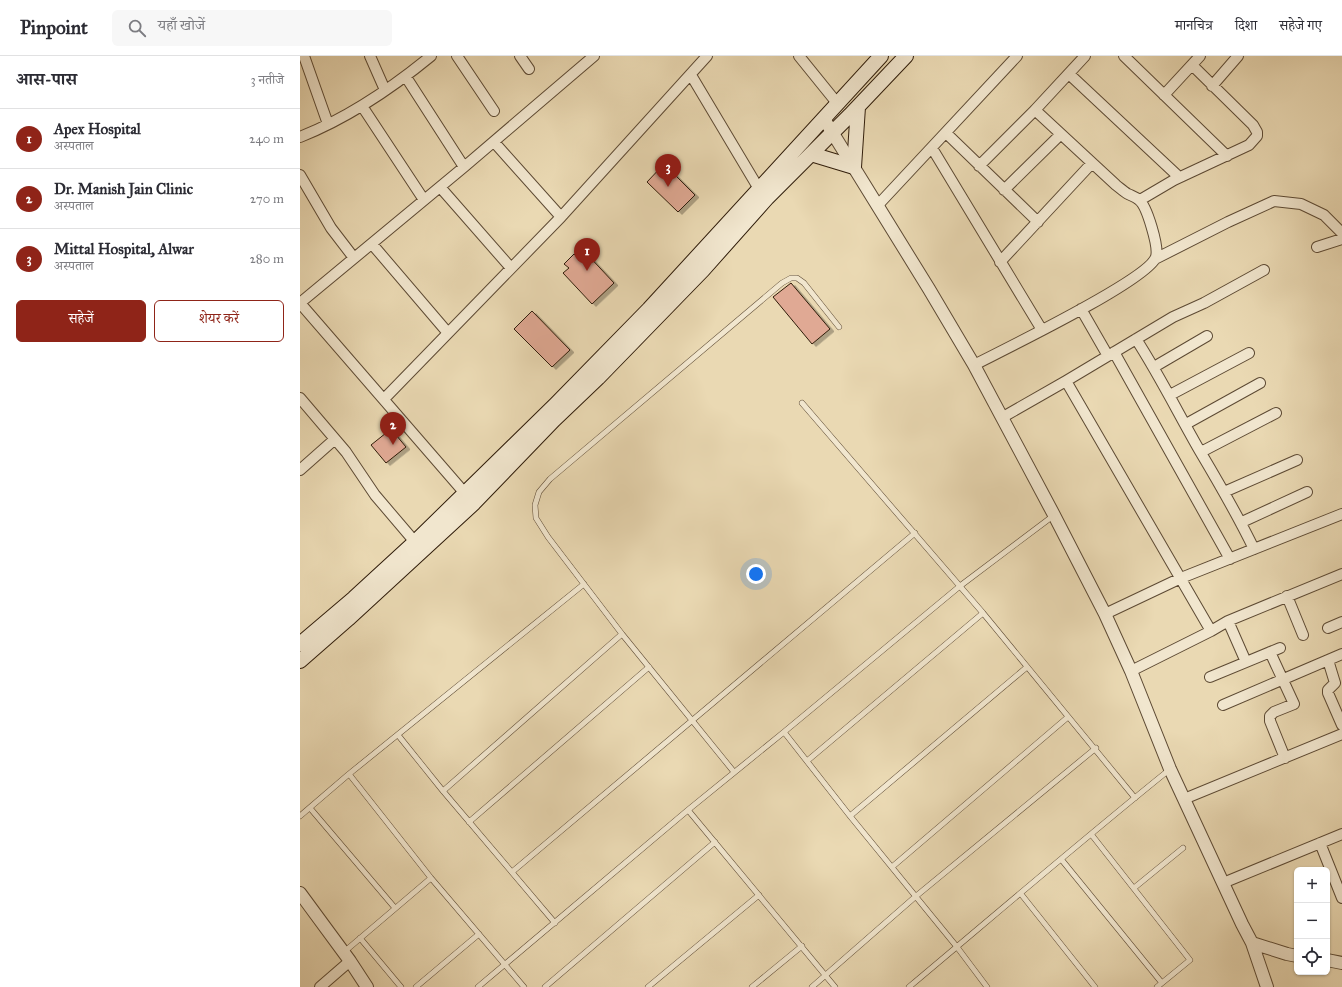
<!DOCTYPE html>
<html lang="hi">
<head>
<meta charset="utf-8">
<style>
  body { margin:0; font-family:"IM FELL Great Primer","Noto Serif Devanagari",serif; background:#f7f7f7; color:#2b2b33 }
  .controls { position:absolute; right:12px; bottom:12px; display:grid; overflow:hidden; border-radius:6px; box-shadow:0 1px 3px #0004 }
  .controls button { width:36px; height:36px; display:grid; place-items:center; padding:0; border:0; border-bottom:1px solid #e1e1e2; background:#fff; color:#2b2b33; font:20px sans-serif }
  .you { position:absolute; left:456px; top:518px; width:14px; height:14px; margin:-10px; border:3px solid #fff; border-radius:50%; background:#1a73e8; box-shadow:0 0 0 6px #1a73e833 }
  .badge { display:grid; place-items:center; width:26px; height:26px; border-radius:50%; background:#8f2418; color:#fff; font-size:13px; font-weight:700 }
  .pin { position:absolute; translate:-50% -33px; filter:drop-shadow(0 1px 2px #0008) }
  .pin::after { content:''; position:absolute; top:21px; width:14px; height:12px; background:inherit; clip-path:polygon(0 0,100% 0,50% 100%) }
  .list { margin:0; padding:0; list-style:none }
  h2 { display:flex; justify-content:space-between; align-items:center; height:52px; margin:0; padding:0 16px; font-size:17px }
  h2 small { font-size:13px; font-weight:400; color:#7c7c81 }
  .list li { display:grid; grid-template-columns:26px 1fr auto; gap:12px; align-items:center; box-sizing:border-box; height:60px; padding:0 16px; border-top:1px solid #e1e1e2 }
  .list b { display:block; font-size:15px; white-space:nowrap }
  .list p { margin:0; font-size:13px; white-space:nowrap; color:#7c7c81 }
  .list em { font-size:13px; font-style:normal; color:#7c7c81 }
  .actions { display:flex; gap:8px; padding:12px 16px }
  .actions a { flex:1; padding:9px 0; border:1px solid #8f2418; border-radius:6px; text-align:center; font-size:14px; color:#8f2418 }
  .actions .main { background:#8f2418; color:#fff }
  .icon { flex:none; width:22px; height:22px; fill:none; stroke:currentColor; stroke-width:2; stroke-linecap:round; stroke-linejoin:round }
  .map { position:relative; flex:none; width:1042px; height:931px; overflow:hidden }
  header { display:flex; align-items:center; gap:24px; box-sizing:border-box; height:56px; padding:0 20px; background:#fff; border-bottom:1px solid #e1e1e2 }
  header strong { font-size:19px }
  nav { display:flex; gap:22px; margin-inline-start:auto; font-size:14px }
  .search { width:280px; height:36px; background:#f7f7f7; display:flex; align-items:center; gap:10px; box-sizing:border-box; padding:0 14px; border-radius:6px; color:#7c7c81; font-size:15px }
  main { display:flex }
  aside { flex:1; background:#fff }
  .map>svg:first-child { display:block }
  .building { fill:#e0a994; stroke:#2e1b09; filter:url(#shadow) }
  .lines { fill:none; stroke-linecap:round; stroke-linejoin:round }
  .service-casing { stroke:#5d4a34; stroke-width:6 }
  .minor-casing { stroke:#5d4a34; stroke-width:12 }
  .tertiary-casing { stroke:#5d4a34; stroke-width:14 }
  .secondary-casing { stroke:#2e1b09; stroke-width:16 }
  .service { stroke:#f1e6ce; stroke-width:5 }
  .minor { stroke:#f1e6ce; stroke-width:10 }
  .tertiary { stroke:#f1e6ce; stroke-width:12 }
  .secondary { stroke:#f1e6ce; stroke-width:14 }
</style>
</head>
<body>
<header>
<strong>Pinpoint</strong>
<div class="search"><svg class="icon" aria-label="search" viewBox="0 0 24 24"><circle cx="10" cy="10" r="6"/><path d="M15 15l6 6"/></svg>यहाँ खोजें</div>
<nav><a>मानचित्र</a><a>दिशा</a><a>सहेजे गए</a></nav>
</header>
<main>
<aside>
<h2>आस-पास<small>3 नतीजे</small></h2>
<ul class="list">
<li><span class="badge">1</span><div><b>Apex Hospital</b><p>अस्पताल</p></div><em>240 m</em></li>
<li><span class="badge">2</span><div><b>Dr. Manish Jain Clinic</b><p>अस्पताल</p></div><em>270 m</em></li>
<li><span class="badge">3</span><div><b>Mittal Hospital, Alwar</b><p>अस्पताल</p></div><em>280 m</em></li>
</ul>
<div class="actions"><a class="main">सहेजें</a><a>शेयर करें</a></div>
</aside>
<div class="map">
<svg width="1042" height="931" viewBox="0 0 1042 931">
  <defs>
    <filter id="shadow"><feDropShadow dx="4" dy="2.5" stdDeviation="0" flood-color="#0004"/></filter>
  </defs>
  <rect width="100%" height="100%" fill="#ead9b3"/>
  <filter id="stains"><feTurbulence type="fractalNoise" baseFrequency=".005" numOctaves="4"/><feColorMatrix values="0 0 0 0 .2 0 0 0 0 .09 0 0 0 0 .02 0 0 0 .5 -.17"/></filter>
  <radialGradient id="worn" r=".72"><stop offset=".6" stop-color="#630" stop-opacity="0"/><stop offset="1" stop-color="#630" stop-opacity=".3"/></radialGradient>
  <path class="building" d="M364 108 395 139 378 156 347 126Z
    M285 196 314 227 292 248 263 217 269 212 264 208 274 198 279 202Z
    M491 227 530 273 512 288 473 241Z
    M232 255 270 294 252 311 214 273Z
    M91 373 106 391 86 407 71 389Z"/>
  <g class="lines">
    <defs>
      <path id="service" d="M502 347 683 557 835 742
        M484 676 550 760 657 891 687 931
        M98 679 143 735 255 867
        M507 705 683 557
        M434 716 322 578 248 481 236 462 235 449 239 436 250 423 482 227 491 222H497L504 227 539 271
        M49 718 131 822 224 931
        M143 735 322 578
        M10 752 95 852
        M388 754 535 931
        M0 760 49 718 284 528
        M550 760 727 611
        M169 766 349 611
        M791 778 890 904 857 931
        M761 803 862 927
        M592 811 768 661
        M212 816 615 477
        M834 832 883 792
        M721 838 795 931
        M60 882 101 931
        M44 896 131 822
        M116 931 179 878
        M178 931 388 754 484 676 660 530 753 460
        M245 931 415 786
        M348 931 459 839
        M452 931 502 890
        M512 931 615 841 796 692
        M609 931C696 858 781 785 869 714"/>
      <path id="minor" d="M4 0 28 68
        M70 0 85 34
        M157 0 194 55
        M220 0 229 13
        M499 0 537 47
        M824 0 927 100
        M769 18 879 121
        M391 19 459 133
        M106 21 164 111
        M912 30 938 0
        M864 39 900 0
        M62 50 124 144
        M646 77 738 166
        M0 81C48 62 92 32 131 0
        M194 86 261 161
        M632 92 742 274
        M679 110 735 54 785 0
        M0 119 31 172 54 202
        M140 131 211 212
        M704 134 761 78
        M840 144 874 124 949 89 957 80V76L953 69 892 9
        M578 149 717 0
        M72 188 148 277
        M1017 191 1042 183
        M855 203 928 166 974 145 1001 148 1024 159 1042 177
        M700 206 792 107
        M0 247 164 111 294 0
        M0 247 169 442
        M781 253 808 300
        M836 283C860 320 879 359 901 397 920 429 938 460 954 493
        M814 296 930 503
        M674 309C703 294 848 224 856 201 859 191 847 150 839 144 836 141 832 140 828 138 824 136 820 132 816 129L735 54
        M854 311 907 280
        M766 325 911 575
        M870 339 949 297
        M0 342 46 396 75 439 115 486
        M84 343 261 161 407 0
        M703 361 766 325 873 261 904 247 964 214
        M886 368 960 327
        M901 396 976 357
        M0 414 35 383
        M924 436 997 404
        M942 466 1007 436
        M987 540 1003 579
        M805 558 881 522 1042 458
        M928 565 946 606
        M1028 572 1042 566
        M970 596 994 648 974 656 970 660V665L985 702
        M1028 604 1035 627 1028 634V637L1042 669
        M831 615 911 575 928 565 1042 518
        M910 621 980 592
        M923 649 1042 598
        M884 743 1042 678
        M1020 787 1042 842
        M923 827 1042 778
        M20 931 50 905"/>
      <path id="tertiary" d="M524 63 629 233 674 309 754 459 805 558 831 615 870 713 942 868 952 887 987 898 997 900
        M0 837 50 905 67 931
        M952 887 967 931
        M1027 904 1042 907"/>
      <path id="secondary" d="M511 98 554 111 558 51
        M0 588 54 542 115 486 256 348 349 253 581 0
        M0 605 48 563 174 447 254 364 298 322 403 214 467 142 550 59 606 0"/>
    </defs>
    <use href="#service" class="service-casing"/>
    <use href="#minor" class="minor-casing"/>
    <use href="#tertiary" class="tertiary-casing"/>
    <use href="#secondary" class="secondary-casing"/>
    <use href="#service" class="service"/>
    <use href="#minor" class="minor"/>
    <use href="#tertiary" class="tertiary"/>
    <use href="#secondary" class="secondary"/>
  </g>
  <rect width="100%" height="100%" filter="url(#stains)"/>
  <rect width="100%" height="100%" fill="url(#worn)"/>
</svg>
<div class="controls">
<button>+</button>
<button>−</button>
<button><svg class="icon" aria-label="locate" viewBox="0 0 24 24"><circle cx="12" cy="12" r="6"/><path d="M12 2v4M12 18v4M2 12h4M18 12h4"/></svg></button>
</div>
<div class="you"></div>
<div class="pin badge" style="left:287px;top:215px">1</div>
<div class="pin badge" style="left:93px;top:389px">2</div>
<div class="pin badge" style="left:368px;top:131px">3</div>
</div>
</main>
</body>
</html>
